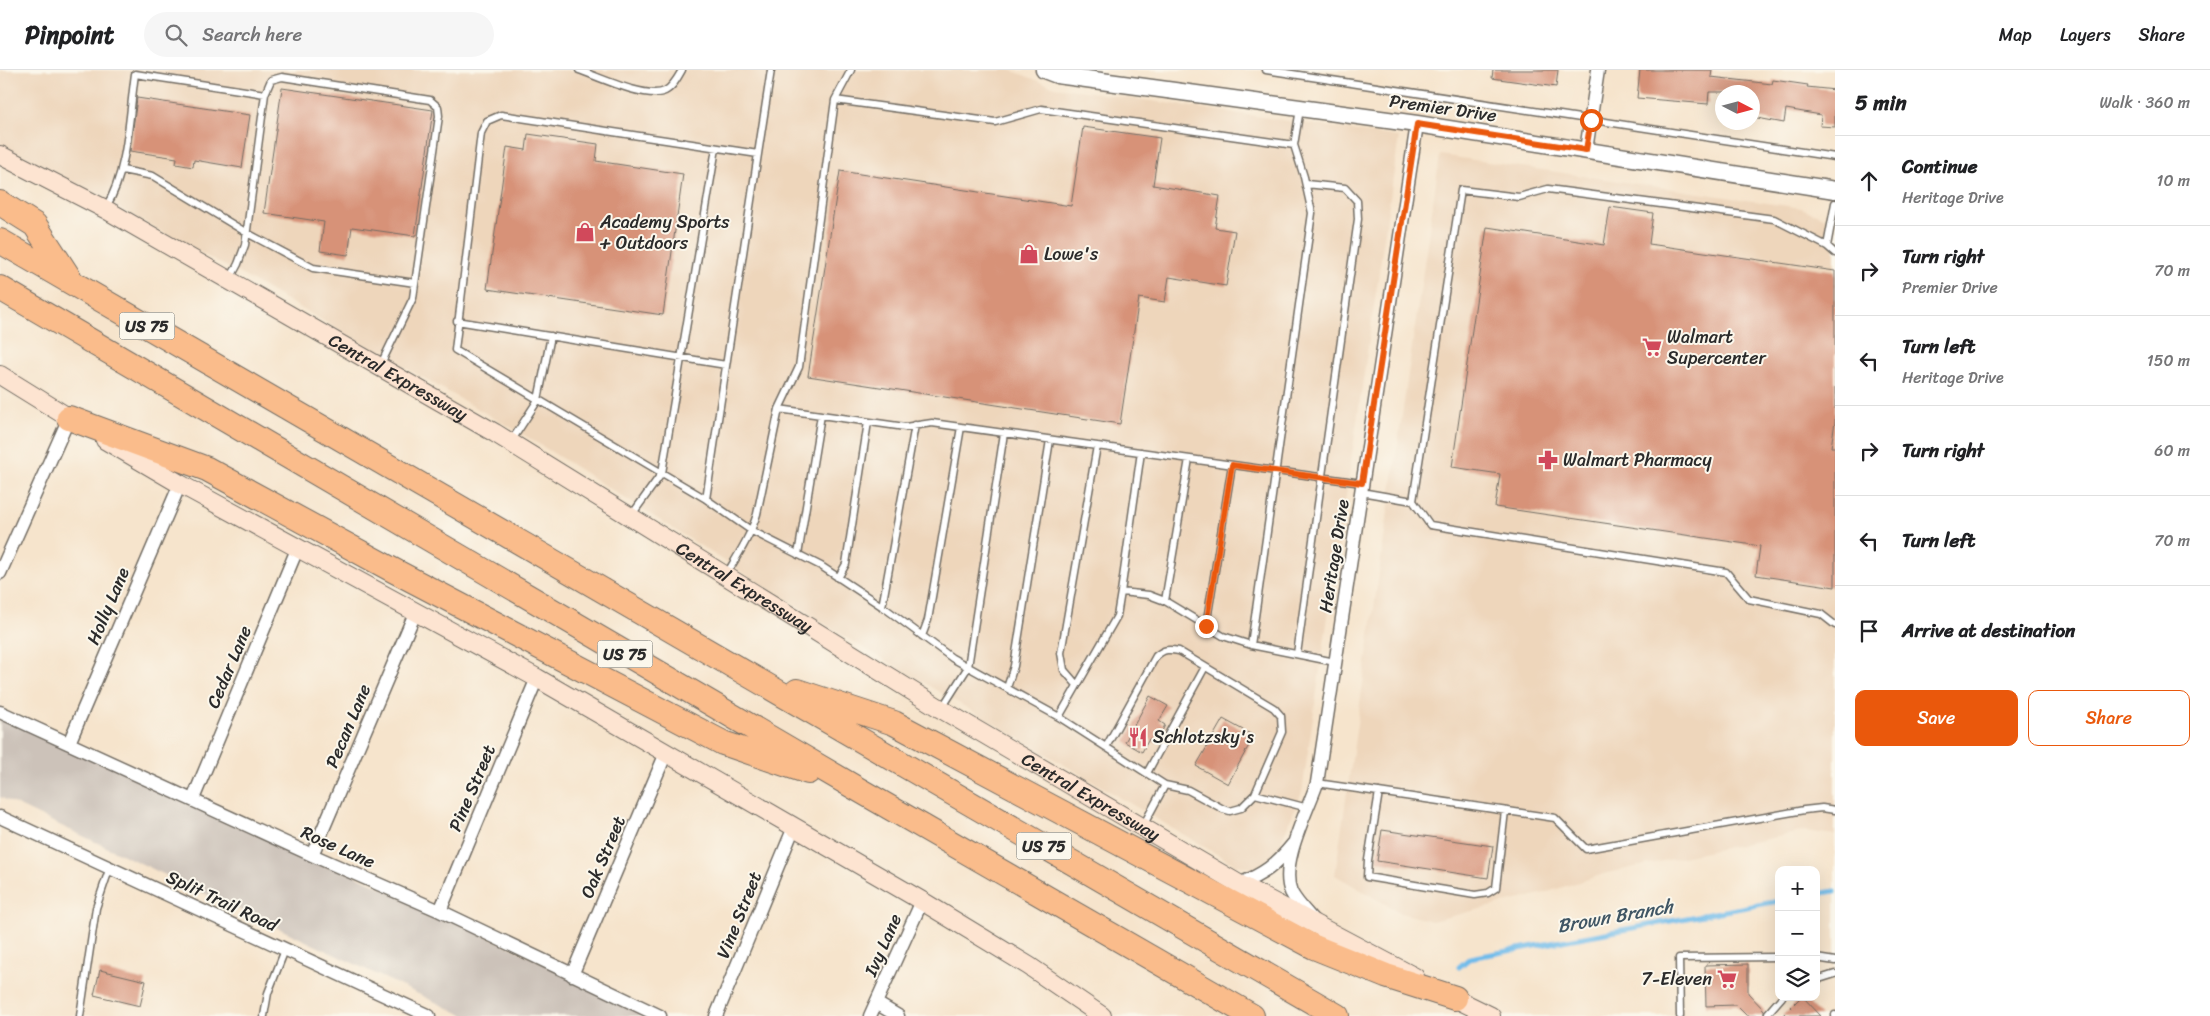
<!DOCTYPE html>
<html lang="en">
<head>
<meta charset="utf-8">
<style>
  body { margin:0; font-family:Sriracha,sans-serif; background:#f6f6f6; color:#202124 }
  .controls { position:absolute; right:15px; bottom:15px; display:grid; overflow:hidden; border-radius:10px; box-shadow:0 5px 20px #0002 }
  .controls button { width:45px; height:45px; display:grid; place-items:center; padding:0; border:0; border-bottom:1px solid #e0e0e0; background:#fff; color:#202124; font:25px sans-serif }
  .compass { position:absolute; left:1715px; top:15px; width:45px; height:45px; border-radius:50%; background:#fff; box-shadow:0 5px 20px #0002; rotate:96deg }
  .stop { position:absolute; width:15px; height:15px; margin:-11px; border:4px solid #ea580c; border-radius:50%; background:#fff }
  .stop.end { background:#ea580c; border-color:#fff; box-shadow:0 1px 5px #0008 }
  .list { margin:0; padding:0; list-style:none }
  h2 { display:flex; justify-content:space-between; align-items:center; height:65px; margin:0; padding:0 20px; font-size:21px }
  h2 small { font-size:16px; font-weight:400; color:#757577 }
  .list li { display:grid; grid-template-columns:32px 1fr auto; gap:15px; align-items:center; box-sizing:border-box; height:90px; padding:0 20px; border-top:1px solid #e0e0e0 }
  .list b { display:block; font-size:19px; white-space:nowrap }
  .list p { margin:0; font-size:16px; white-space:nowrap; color:#757577 }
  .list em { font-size:16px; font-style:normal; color:#757577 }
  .actions { display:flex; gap:10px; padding:15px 20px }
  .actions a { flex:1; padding:11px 0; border:1px solid #ea580c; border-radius:10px; text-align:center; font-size:18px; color:#ea580c }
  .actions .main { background:#ea580c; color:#fff }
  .icon { flex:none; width:28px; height:28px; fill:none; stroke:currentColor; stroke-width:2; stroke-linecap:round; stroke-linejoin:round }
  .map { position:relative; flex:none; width:1835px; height:946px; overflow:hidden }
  header { display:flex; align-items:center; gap:30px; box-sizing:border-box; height:70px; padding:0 25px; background:#fff; border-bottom:1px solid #e0e0e0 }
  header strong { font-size:24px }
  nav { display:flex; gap:28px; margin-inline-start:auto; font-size:18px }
  .search { width:350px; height:45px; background:#f6f6f6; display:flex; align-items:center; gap:12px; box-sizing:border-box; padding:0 18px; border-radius:28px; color:#757577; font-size:19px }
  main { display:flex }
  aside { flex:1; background:#fff }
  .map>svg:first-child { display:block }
  .built { fill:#eed6bb }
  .industrial { fill:#ccc2b9 }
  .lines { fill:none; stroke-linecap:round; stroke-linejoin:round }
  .stream { stroke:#71bcea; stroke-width:5 }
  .building { fill:#d79278 }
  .service-casing { stroke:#726c63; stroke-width:9 }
  .minor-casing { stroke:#726c63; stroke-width:15 }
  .tertiary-casing { stroke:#726c63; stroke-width:19 }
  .secondary-casing { stroke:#726c63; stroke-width:20 }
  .motorway-casing { stroke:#726c63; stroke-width:26 }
  .service { stroke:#fff; stroke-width:6 }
  .minor { stroke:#fff; stroke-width:12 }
  .tertiary { stroke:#fff; stroke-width:16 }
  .secondary { stroke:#fde4d1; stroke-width:18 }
  .motorway { stroke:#fabc8b; stroke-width:24 }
  .route { stroke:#ea580c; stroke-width:6 }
  .labels { text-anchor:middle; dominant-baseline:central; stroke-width:4; stroke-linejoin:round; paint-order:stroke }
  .shield { fill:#fbf7ec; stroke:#696865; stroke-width:1 }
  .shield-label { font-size:16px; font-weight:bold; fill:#2b2b2b }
  .street-label { font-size:18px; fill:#2b2b2b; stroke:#fbf7ec }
  .poi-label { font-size:18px; fill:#2b2b2b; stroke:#fbf7ec; text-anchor:start }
  .water-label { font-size:19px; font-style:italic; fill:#405664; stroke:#fbf7ec }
</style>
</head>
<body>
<header>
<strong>Pinpoint</strong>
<div class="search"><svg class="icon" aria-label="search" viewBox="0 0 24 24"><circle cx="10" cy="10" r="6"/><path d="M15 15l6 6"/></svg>Search here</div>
<nav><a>Map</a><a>Layers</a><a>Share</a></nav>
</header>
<main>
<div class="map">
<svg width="1835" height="946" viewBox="0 0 1835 946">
  <rect width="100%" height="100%" fill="#fbf7ec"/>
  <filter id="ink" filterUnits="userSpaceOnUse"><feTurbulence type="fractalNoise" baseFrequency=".02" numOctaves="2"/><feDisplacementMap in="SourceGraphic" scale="10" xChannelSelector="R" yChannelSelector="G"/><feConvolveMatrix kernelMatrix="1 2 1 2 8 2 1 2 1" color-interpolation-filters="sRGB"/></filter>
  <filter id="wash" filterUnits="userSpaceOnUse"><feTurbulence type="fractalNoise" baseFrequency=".0096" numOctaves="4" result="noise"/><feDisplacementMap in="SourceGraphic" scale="20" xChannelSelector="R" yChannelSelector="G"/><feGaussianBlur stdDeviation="1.12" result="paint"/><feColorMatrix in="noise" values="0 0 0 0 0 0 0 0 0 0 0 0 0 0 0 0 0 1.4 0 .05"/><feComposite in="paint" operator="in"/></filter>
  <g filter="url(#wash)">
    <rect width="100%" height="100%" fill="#f6e4cc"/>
    <path class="built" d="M0 0H1010L1055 17 1399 67 1302 722 1275 786 1257 800 1234 794 842 565 531 369 253 211 0 74Z
      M1440 85 1801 138 1835 152V765L1805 761 1607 803 1541 824 1432 851 1401 843 1335 805Z"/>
    <path class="industrial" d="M0 641 659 946H465L0 727Z"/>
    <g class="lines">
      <path class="stream" d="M1816 824 1835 821
        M1459 897 1470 888 1779 831"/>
    </g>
    <g id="blocks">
      <path class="building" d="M1493 0H1558L1556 17 1492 8Z
        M1640 0H1712L1711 7 1772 14 1773 10 1808 15 1807 17 1835 20V57L1820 56 1821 45 1786 39 1784 53 1752 47V22H1709L1708 34 1637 28Z
        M282 18 433 40 415 166 352 157 348 185 320 181 324 152 264 143Z
        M137 28 250 45 242 98 194 90 193 97 176 94 177 88 130 81Z
        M1083 57 1160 68 1153 115 1220 126 1215 158 1235 161 1226 216 1169 207 1165 232 1139 228 1120 354 808 306 840 101 1071 136Z
        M528 64 598 74 596 91 683 104 663 245 487 219 507 77 526 80Z
        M1610 137 1653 143 1649 174 1835 201V352L1831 377H1835V517L1756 505 1760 476 1495 437 1500 404 1452 397 1487 157 1604 175Z
        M1150 626 1168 636 1159 651 1165 655 1156 673 1149 669 1142 682 1125 672Z
        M1223 649 1254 666 1228 714 1196 696Z
        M1382 760 1493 776 1488 808 1377 791Z
        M1748 894V923L1764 940V946H1747L1736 935 1706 936 1705 895Z
        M100 900 146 911 140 936 94 925Z
        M1801 927H1803L1821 946H1782Z"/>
    </g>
  </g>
  <g filter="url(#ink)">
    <use href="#blocks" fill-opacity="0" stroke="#726c63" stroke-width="1"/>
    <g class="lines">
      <defs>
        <path id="service" d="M579 0C599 7 647 30 665 21 673 17 678 7 682 0
          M1266 0 1835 87
          M835 30 995 52 1041 39 1294 75
          M716 78 662 403 706 429 752 461 821 496 886 539 952 588 1059 647
          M122 100 153 106 247 163 313 198 415 213
          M106 137C128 102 129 46 135 4L265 24
          M1827 176 1835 133
          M230 209 238 194 245 175 265 24 271 10 282 7 430 30 438 37 439 46 413 228 380 296
          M457 251 726 295
          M779 339 905 357 932 353 1362 413
          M512 370 538 330 551 266
          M1361 422 1413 431 1430 455 1726 502 1749 529 1821 544 1835 555
          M706 429 758 84
          M1413 431 1461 120 1519 127 1548 119 1774 149 1827 176 1835 183
          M631 446 662 403 455 280 481 63 487 51 501 45 758 84 771 0
          M798 485 821 345
          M726 505C738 485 750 467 757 444L779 339 799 297 835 30 851 0
          M838 508 846 494 868 352
          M1121 522 1141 382
          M1165 531 1189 389
          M882 537 915 355
          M1206 556 1232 395
          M922 566 928 550 961 357
          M1251 575 1335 592
          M1297 584 1358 149 1357 131 1345 118 1306 114
          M1077 615 1064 600 1061 583 1097 376
          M1007 618 1014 596 1050 370
          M942 638 968 597 1004 363
          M1106 677 1156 586C1164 579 1169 579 1179 581L1274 638 1281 646 1282 662 1255 724
          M1147 703 1205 597
          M1317 713 1555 748 1586 779 1804 740 1822 738 1835 740
          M1165 715 1188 720 1223 739 1230 741 1241 738 1255 724 1308 738
          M1379 722 1368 790 1367 807 1475 825 1488 823 1496 818 1505 741
          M1143 756 1165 715 1059 647 1117 546 1121 522 1149 525 1165 531 1223 566 1251 575 1312 143 1304 107 1294 75 1300 39
          M1816 888 1835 891
          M1816 910 1835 904
          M1768 943 1782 927
          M80 946 96 838 110 797
          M264 946 268 923 285 880
          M1680 946 1679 888 1779 887
          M1835 946V945"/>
        <path id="minor" d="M1586 80 1598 0
          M0 503 69 348
          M0 642 312 785 440 841 660 946
          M69 673 180 414
          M193 729 298 477
          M0 747 429 946
          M312 785 416 541
          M1239 814C1264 804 1276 795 1293 774
          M440 841 537 608
          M1313 850C1306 842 1296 832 1291 822 1279 794 1308 740 1317 713L1417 54
          M572 905 666 683
          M876 933 898 946
          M716 946 794 757
          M870 946 922 831"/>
        <path id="tertiary" d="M1044 0 1057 5 1417 54 1835 120"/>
        <g id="secondary">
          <path id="s1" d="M0 85 105 139 495 363 941 639 1239 814 1415 907"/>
          <path d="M0 305 79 354"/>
          <path d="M105 370 180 414 537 608 922 831 1029 896 1102 946"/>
          <path d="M1444 923 1491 946"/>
        </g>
        <path id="motorway" d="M0 133 35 155 70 209
          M0 171 1337 946
          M0 218 854 717 1252 946
          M69 348 207 399 389 498 723 673 808 702
          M797 621 894 653 1314 877 1386 906 1455 928"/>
      </defs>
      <use href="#service" class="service-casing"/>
      <use href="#minor" class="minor-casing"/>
      <use href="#tertiary" class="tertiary-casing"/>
      <use href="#secondary" class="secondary-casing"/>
      <use href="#motorway" class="motorway-casing"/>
      <use href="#service" class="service"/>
      <use href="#minor" class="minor"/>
      <use href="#tertiary" class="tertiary"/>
      <use href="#secondary" class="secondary"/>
      <use href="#motorway" class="motorway"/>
    </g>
  </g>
  <g class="lines" filter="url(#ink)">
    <path class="route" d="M1206 556 1232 395 1362 413 1417 54 1586 80 1591 50"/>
  </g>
  <defs>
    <symbol id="shop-bare" viewBox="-9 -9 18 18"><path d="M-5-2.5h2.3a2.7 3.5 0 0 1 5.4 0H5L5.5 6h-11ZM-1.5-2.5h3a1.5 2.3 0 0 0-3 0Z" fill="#d1495b" stroke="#fbf7ec" stroke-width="2.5" paint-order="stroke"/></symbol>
    <symbol id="supermarket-bare" viewBox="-9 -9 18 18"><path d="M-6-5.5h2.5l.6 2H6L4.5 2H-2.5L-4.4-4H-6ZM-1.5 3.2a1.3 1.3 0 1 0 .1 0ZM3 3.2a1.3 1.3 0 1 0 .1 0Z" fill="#d1495b" stroke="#fbf7ec" stroke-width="2.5" paint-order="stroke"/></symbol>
    <symbol id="pharmacy-bare" viewBox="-9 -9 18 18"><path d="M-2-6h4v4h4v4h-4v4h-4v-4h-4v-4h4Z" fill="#d1495b" stroke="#fbf7ec" stroke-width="2.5" paint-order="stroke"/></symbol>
    <symbol id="restaurant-bare" viewBox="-9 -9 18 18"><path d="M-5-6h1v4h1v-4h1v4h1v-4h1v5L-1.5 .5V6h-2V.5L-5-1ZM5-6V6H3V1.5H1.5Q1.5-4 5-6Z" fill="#d1495b" stroke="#fbf7ec" stroke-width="2.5" paint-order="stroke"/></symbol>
  </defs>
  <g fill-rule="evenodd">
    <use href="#shop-bare" x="571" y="148" width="28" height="28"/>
    <use href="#shop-bare" x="1015" y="170" width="28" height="28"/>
    <use href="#supermarket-bare" x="1638" y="263" width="28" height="28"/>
    <use href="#pharmacy-bare" x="1534" y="376" width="28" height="28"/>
    <use href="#restaurant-bare" x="1124" y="653" width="28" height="28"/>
    <use href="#supermarket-bare" x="1713" y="895" width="28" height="28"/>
  </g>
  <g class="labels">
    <g class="shield">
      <rect x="119.5" y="242.5" width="55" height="27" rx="4"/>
      <rect x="597.5" y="570.5" width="55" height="27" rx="4"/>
      <rect x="1016.5" y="762.5" width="55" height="27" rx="4"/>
    </g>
    <g class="shield-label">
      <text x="147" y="256">US 75</text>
      <text x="625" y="584">US 75</text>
      <text x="1044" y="776">US 75</text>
    </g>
    <g class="street-label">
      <text transform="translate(1443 38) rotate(8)">Premier Drive</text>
      <text stroke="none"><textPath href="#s1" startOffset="456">Central Expressway</textPath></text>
      <text transform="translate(1334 486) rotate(-81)">Heritage Drive</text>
      <text stroke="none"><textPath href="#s1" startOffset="861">Central Expressway</textPath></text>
      <text transform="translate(108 536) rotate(-67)">Holly Lane</text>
      <text transform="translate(229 597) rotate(-67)">Cedar Lane</text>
      <text transform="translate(348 656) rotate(-67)">Pecan Lane</text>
      <text transform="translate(472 718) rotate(-67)">Pine Street</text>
      <text stroke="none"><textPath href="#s1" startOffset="1266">Central Expressway</textPath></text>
      <text transform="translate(338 777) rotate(24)">Rose Lane</text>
      <text transform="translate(603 787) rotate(-67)">Oak Street</text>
      <text transform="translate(222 831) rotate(25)">Split Trail Road</text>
      <text transform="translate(739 845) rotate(-68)">Vine Street</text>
      <text transform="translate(883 875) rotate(-66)">Ivy Lane</text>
    </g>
    <g class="poi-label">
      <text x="600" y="152">Academy Sports<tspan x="600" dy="21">+ Outdoors</tspan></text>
      <text x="1044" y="184">Lowe's</text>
      <text x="1667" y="267">Walmart<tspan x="1667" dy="21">Supercenter</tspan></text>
      <text x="1563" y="390">Walmart Pharmacy</text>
      <text x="1153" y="667">Schlotzsky's</text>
      <text x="1712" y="909" text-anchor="end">7-Eleven</text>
    </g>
    <g class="water-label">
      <text transform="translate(1615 846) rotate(-10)">Brown Branch</text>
    </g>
  </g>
</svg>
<div class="controls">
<button>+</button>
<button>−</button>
<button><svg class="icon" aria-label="layers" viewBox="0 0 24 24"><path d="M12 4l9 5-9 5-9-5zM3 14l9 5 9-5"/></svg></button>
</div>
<svg class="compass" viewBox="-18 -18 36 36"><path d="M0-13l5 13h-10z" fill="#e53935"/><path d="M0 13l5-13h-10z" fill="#757577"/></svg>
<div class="stop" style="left:1591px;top:50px"></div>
<div class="stop end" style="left:1206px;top:556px"></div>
</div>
<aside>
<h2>5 min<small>Walk · 360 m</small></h2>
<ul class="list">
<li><svg class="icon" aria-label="ahead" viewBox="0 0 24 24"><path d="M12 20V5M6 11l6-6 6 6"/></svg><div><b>Continue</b><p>Heritage Drive</p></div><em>10 m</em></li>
<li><svg class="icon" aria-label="right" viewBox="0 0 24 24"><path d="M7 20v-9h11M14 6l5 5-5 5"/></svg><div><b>Turn right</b><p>Premier Drive</p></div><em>70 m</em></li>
<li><svg class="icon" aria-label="left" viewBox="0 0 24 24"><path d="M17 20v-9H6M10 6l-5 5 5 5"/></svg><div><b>Turn left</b><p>Heritage Drive</p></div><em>150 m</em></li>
<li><svg class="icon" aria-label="right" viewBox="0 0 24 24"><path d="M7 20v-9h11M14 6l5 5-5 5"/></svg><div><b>Turn right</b></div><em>60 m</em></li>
<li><svg class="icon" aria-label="left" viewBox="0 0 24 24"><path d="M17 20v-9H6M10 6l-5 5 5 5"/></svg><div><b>Turn left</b></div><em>70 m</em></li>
<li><svg class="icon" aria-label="arrive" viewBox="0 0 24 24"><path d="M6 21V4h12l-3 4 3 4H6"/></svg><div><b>Arrive at destination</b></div></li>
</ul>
<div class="actions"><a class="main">Save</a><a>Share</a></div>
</aside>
</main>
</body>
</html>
